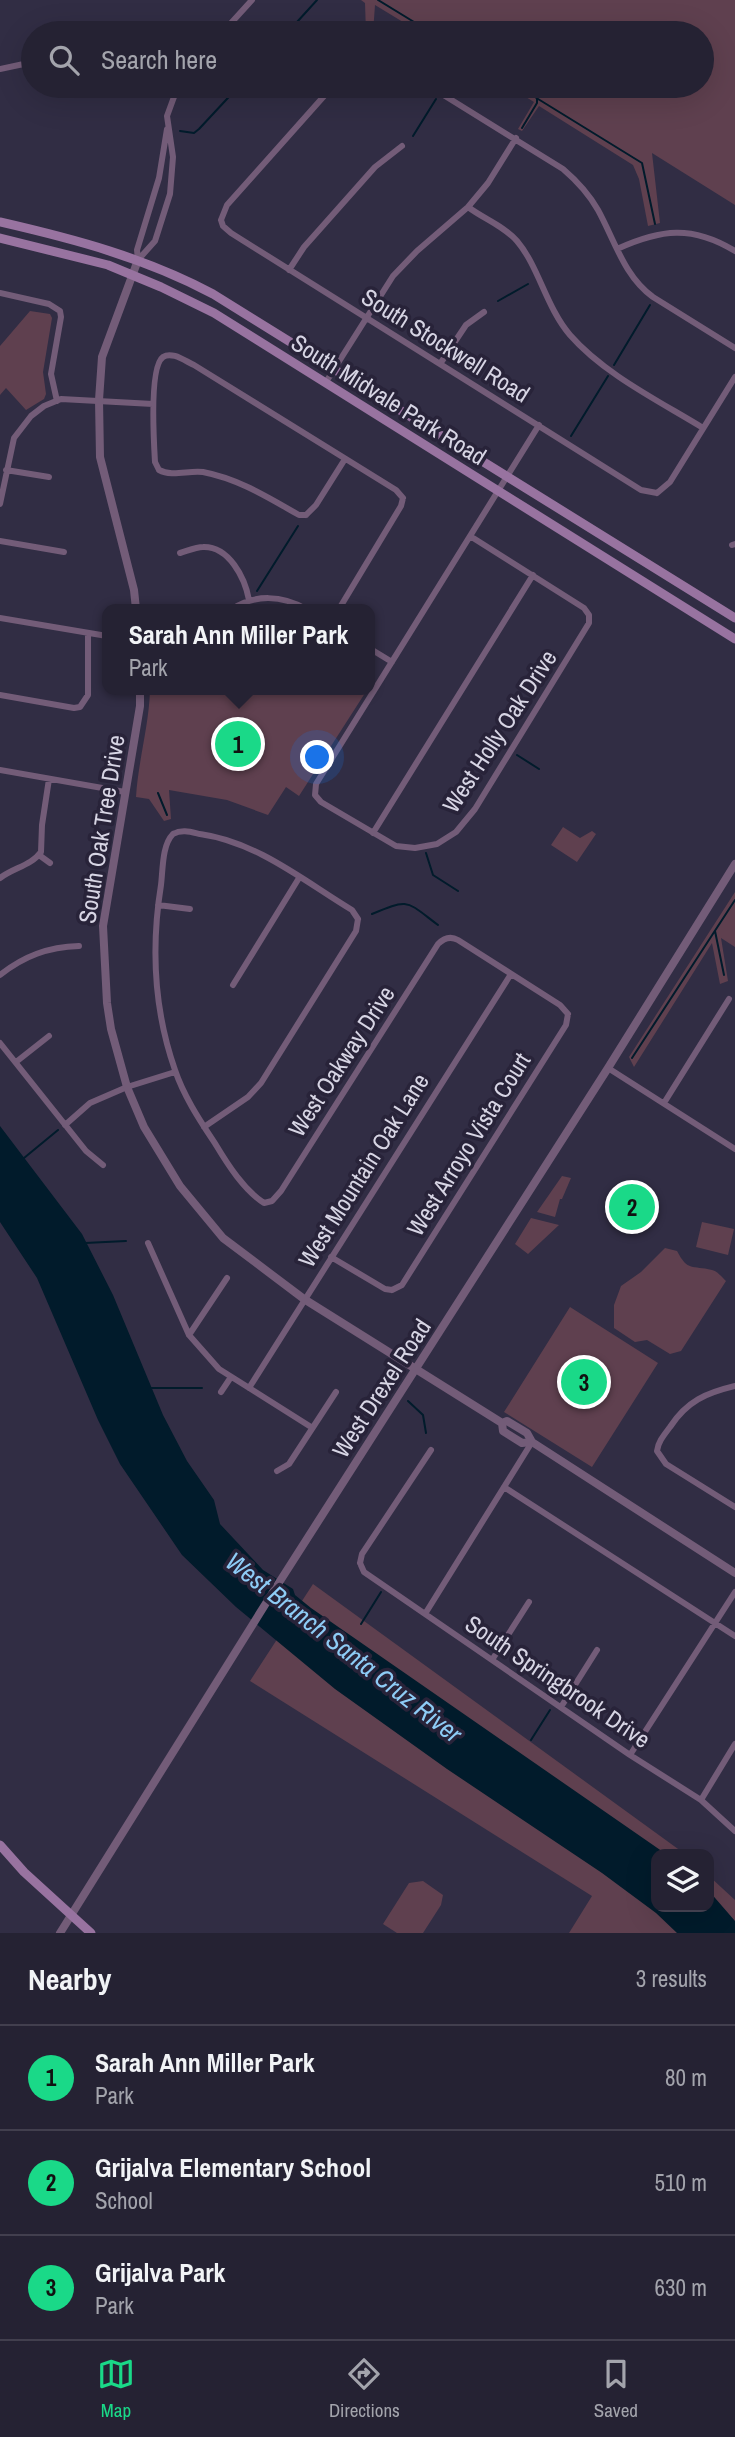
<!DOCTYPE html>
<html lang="en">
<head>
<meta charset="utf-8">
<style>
  body { margin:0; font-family:"Archivo Narrow",sans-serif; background:#312f3f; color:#f1f3f6 }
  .controls { position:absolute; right:21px; bottom:21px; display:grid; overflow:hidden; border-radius:14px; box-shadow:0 7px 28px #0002 }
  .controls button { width:63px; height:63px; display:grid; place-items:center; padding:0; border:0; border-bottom:2px solid #423f4e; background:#252233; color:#f1f3f6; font:35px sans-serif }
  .you { position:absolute; left:318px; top:758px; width:24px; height:24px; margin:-18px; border:5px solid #fff; border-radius:50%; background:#1a73e8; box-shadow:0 0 0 10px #1a73e833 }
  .badge { display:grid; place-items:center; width:46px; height:46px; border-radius:50%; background:#1ad988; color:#111; font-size:23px; font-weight:700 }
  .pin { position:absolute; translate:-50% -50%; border:4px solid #fff; box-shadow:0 2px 7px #0006 }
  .popup { position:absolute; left:102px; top:604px; width:273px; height:91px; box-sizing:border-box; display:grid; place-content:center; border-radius:14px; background:#252233; filter:drop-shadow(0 2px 5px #0005); font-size:23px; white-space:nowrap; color:#a3a4ac }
  .popup b { font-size:26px; color:#f1f3f6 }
  .popup::after { content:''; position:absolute; left:50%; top:100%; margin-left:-14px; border:14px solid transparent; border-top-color:#252233 }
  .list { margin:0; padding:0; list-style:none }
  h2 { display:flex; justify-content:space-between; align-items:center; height:91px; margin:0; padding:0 28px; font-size:30px }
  h2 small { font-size:23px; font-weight:400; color:#a3a4ac }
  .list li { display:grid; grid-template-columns:46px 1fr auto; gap:21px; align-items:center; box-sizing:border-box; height:105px; padding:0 28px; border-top:2px solid #423f4e }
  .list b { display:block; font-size:26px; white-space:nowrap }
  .list p { margin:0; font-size:23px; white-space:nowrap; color:#a3a4ac }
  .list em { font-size:23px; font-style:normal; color:#a3a4ac }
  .icon { flex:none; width:38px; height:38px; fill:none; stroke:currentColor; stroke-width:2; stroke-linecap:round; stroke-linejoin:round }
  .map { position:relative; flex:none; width:735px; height:1933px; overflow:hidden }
  .search { position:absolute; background:#252233; box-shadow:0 7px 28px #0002; left:21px; right:21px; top:21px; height:77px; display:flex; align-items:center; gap:18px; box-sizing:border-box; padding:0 24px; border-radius:38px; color:#a3a4ac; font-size:26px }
  .sheet { height:406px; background:#252233 }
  nav { display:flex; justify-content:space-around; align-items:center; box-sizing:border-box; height:98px; border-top:2px solid #423f4e; background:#252233; font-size:19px; color:#a3a4ac }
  nav a { display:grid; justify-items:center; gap:4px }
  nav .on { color:#1ad988 }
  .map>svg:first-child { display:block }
  .green { fill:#5f404f }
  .water { fill:#011b2b }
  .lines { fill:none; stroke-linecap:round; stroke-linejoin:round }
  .stream { stroke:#011b2b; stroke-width:2 }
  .minor { stroke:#735c78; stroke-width:6 }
  .tertiary { stroke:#735c78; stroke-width:8 }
  .secondary { stroke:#9873a0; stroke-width:9 }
  .labels { text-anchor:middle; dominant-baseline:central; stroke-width:7; stroke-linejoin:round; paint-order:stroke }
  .street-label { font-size:24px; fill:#d7d5e4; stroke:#282339 }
  .water-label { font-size:26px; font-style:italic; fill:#8eccf6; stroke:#282339 }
</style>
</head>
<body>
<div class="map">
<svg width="735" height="1933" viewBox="0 0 735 1933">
  <rect width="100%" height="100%" fill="#312d44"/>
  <path class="green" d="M361 0H735V205L652 153 660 223 648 226 639 179 633 165 539 106 522 131 518 129 534 102 508 86H702V33H421L375 5 373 33H366L365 3Z
    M30 311 50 314 52 318 43 372 46 394 44 399 26 410 6 388 0 395V346Z
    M150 690H367L299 796 286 787 268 815 227 800 169 790 171 819 164 821 149 799 136 797C138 762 149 726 150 690Z
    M563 827 580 838 592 831 596 834 577 862 551 845Z
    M735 892V947L721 938 728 981 720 984 712 943 634 1067 629 1057Z
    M562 1176 571 1178 562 1199H560L555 1217 537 1212Z
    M531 1218 559 1225 528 1254 515 1244Z
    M702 1222 734 1229 728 1255 696 1247Z
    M665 1248 677 1251C688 1272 692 1265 712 1270 717 1271 722 1277 726 1281L681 1351 670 1354 647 1340 635 1342 614 1328V1305L621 1286 641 1272Z
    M570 1307 658 1363 592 1467 504 1412Z
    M313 1584 685 1854H656V1907H709V1876L735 1900V1933H569L592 1896 250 1681Z
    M423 1881 443 1895 441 1905 423 1933H397L383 1924 409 1883Z"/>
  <path class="water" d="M0 1126 82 1234 113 1295 163 1415 187 1461 214 1500 220 1524 263 1570 293 1589 295 1595 311 1608 666 1854H656V1907H709V1891L735 1921V1933H677L656 1913 602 1873 447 1769 335 1689 236 1607 182 1555 120 1464 98 1420 37 1278 0 1222Z"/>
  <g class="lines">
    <path class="stream" d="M378 0 432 33
      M287 33 317 0
      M517 86 642 163 655 224
      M522 128 537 103V98
      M180 131 194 133 199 129 239 86
      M413 136 436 99
      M498 301 528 284
      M614 365 650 305
      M571 436 608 376
      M257 591 298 526
      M517 755 539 769
      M158 793 167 815
      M426 853 433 875 458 891
      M372 914C410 898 406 901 438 925
      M715 931 724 975
      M632 1058 735 900
      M24 1158 58 1130
      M85 1243 126 1241
      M151 1388H202
      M408 1401 423 1415 426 1433
      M361 1624 381 1592
      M531 1740 550 1710"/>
    <path class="minor" d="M222 33 252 0
      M0 69 33 62
      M429 86 563 169C577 181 589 194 598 210 615 241 624 276 653 297L735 348
      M468 207C484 219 504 226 517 241 539 267 546 307 570 335 604 374 659 401 703 428
      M221 220 223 226 231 233 641 490 657 493
      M221 220 227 205 333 86
      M617 249C661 229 692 225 735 251
      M138 260 155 241 170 194 173 157 167 116 178 86
      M138 260 137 250 159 178 167 129
      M289 270 304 247 375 167 402 146
      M0 293 49 304 60 311 61 317 51 374 57 401
      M440 364 466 325 484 312
      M326 382 393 276 417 251 468 207 488 183 516 138
      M6 470 49 477
      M159 470 155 462C154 445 149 367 163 357 172 351 185 361 194 365L396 490 403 498
      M159 470C172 477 189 470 203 472 239 479 267 497 299 515H306
      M657 493 670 482 735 377
      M0 504 14 438 31 416 44 406 61 399 153 404
      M306 515 316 505 345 459
      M470 536 584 608 589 615V623L475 809 456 832 437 844 415 848 396 846 321 802 315 795 316 784 539 425
      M0 541 64 552
      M732 545 735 544
      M180 553C187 551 196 547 203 547 229 546 245 578 249 600
      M232 609C255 594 282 595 306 609
      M339 609 401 506 403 498
      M0 618 107 636
      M369 648 392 662
      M0 695 74 708 80 707 88 695V633
      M0 770 125 792
      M373 833 533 575
      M173 834C162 845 163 869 161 885 151 947 154 1010 175 1070 184 1097 201 1122 216 1145 228 1165 244 1190 264 1203L272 1201 281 1191 438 944C444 938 451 936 458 940L560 1005 568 1014
      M173 834C182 829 191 832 200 834 257 842 304 881 352 910L358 919
      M39 855 50 863
      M0 878C13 868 32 865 41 852L42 825 49 779
      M158 905 190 909
      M0 975C24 956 48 947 79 946
      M233 985 299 878
      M0 1043 86 1151 103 1165
      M16 1062 49 1036
      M608 1068 735 1149
      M664 1103 729 999
      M65 1125 90 1103 127 1087 175 1072
      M204 1127 248 1097 261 1083 356 931 358 919
      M148 1243 189 1335 219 1369 311 1427
      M331 1257 385 1289 392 1290
      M392 1290 402 1285 566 1025 568 1014
      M189 1335 227 1278
      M735 1386C706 1393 687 1401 670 1427 664 1435 658 1442 657 1451L666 1464 735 1507
      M249 1388 511 974
      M221 1392 231 1377
      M277 1471 289 1464 336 1392
      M504 1487 735 1636
      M360 1563 364 1572 630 1755 701 1800 735 1831
      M360 1563 362 1554 431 1450
      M425 1614 532 1442
      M492 1660 529 1602
      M561 1707 597 1650
      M630 1755 735 1592
      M701 1800 735 1744"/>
    <path class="tertiary" d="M136 609 134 590 100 457 99 400 102 357 138 260
      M140 690V706L103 926 107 1003 111 1029 127 1087 144 1127 180 1186 223 1238 304 1299 502 1423 507 1421 527 1433 532 1442 522 1443 503 1431 502 1423
      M532 1442 735 1573
      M60 1933 273 1592 608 1068 735 864"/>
    <path class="secondary" d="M0 222C74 239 146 258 213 294L735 618
      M0 238 108 265 161 287 214 313 735 639
      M0 1845 24 1872 91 1933"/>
  </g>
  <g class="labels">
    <g class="street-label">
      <text transform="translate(446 345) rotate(32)">South Stockwell Road</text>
      <text transform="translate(389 399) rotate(32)">South Midvale Park Road</text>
      <text transform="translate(499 731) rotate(-57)">West Holly Oak Drive</text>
      <text transform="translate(101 829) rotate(-81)">South Oak Tree Drive</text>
      <text transform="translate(341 1061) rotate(-57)">West Oakway Drive</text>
      <text transform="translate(468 1144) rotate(-58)">West Arroyo Vista Court</text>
      <text transform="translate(363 1170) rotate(-58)">West Mountain Oak Lane</text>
      <text transform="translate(381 1388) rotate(-57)">West Drexel Road</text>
      <text transform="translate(558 1681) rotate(34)">South Springbrook Drive</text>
    </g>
    <g class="water-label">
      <text transform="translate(344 1647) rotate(38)">West Branch Santa Cruz River</text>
    </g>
  </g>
</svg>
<div class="controls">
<button><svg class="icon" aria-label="layers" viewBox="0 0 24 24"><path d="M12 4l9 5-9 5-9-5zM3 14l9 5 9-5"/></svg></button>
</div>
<div class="you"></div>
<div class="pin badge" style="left:238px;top:744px">1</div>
<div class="popup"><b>Sarah Ann Miller Park</b>Park</div>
<div class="pin badge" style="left:632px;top:1207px">2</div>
<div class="pin badge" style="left:584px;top:1382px">3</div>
<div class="search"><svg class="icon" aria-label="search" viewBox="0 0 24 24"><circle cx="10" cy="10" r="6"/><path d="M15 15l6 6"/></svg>Search here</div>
</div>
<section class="sheet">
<h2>Nearby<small>3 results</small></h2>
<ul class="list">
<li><span class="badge">1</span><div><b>Sarah Ann Miller Park</b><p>Park</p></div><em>80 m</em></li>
<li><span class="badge">2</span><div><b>Grijalva Elementary School</b><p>School</p></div><em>510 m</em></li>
<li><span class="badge">3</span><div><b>Grijalva Park</b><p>Park</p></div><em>630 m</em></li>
</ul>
</section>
<nav>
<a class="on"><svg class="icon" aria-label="map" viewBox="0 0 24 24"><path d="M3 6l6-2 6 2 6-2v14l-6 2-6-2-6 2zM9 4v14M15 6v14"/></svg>Map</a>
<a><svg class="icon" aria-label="directions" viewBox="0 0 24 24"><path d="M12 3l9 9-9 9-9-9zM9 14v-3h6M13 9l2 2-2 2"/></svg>Directions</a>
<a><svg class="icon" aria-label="saved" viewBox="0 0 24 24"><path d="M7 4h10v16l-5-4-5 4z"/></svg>Saved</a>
</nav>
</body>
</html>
